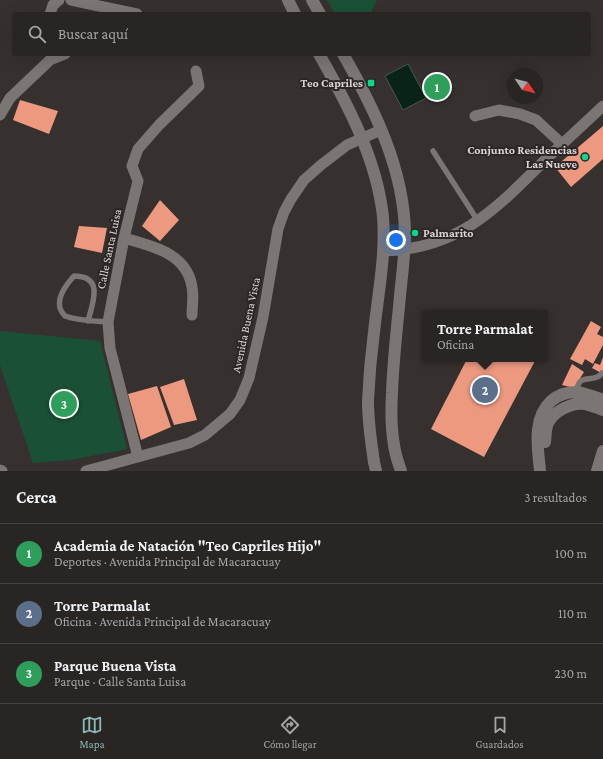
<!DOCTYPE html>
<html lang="es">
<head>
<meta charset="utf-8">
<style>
  body { margin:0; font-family:"Crimson Pro",serif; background:#343130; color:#f1f3f6 }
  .compass { position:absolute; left:507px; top:68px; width:36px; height:36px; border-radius:50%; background:#282523; box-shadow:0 4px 16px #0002; rotate:125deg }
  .you { position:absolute; left:396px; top:240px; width:14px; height:14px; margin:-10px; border:3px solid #fff; border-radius:50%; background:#1a73e8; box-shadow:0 0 0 6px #1a73e833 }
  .badge { display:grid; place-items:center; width:26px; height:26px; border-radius:50%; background:#8bbbb9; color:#fff; font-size:13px; font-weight:700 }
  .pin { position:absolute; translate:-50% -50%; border:2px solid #fff; box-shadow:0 1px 4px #0006 }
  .popup { position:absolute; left:422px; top:310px; width:126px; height:52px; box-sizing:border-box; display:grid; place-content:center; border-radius:4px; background:#282523; filter:drop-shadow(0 1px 3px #0005); font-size:13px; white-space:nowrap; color:#a5a5a6 }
  .popup b { font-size:15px; color:#f1f3f6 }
  .popup::after { content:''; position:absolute; left:50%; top:100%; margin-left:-8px; border:8px solid transparent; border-top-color:#282523 }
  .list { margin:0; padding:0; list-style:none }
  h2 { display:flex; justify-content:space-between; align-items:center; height:52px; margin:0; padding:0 16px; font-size:17px }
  h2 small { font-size:13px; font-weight:400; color:#a5a5a6 }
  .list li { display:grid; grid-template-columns:26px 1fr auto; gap:12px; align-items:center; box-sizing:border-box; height:60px; padding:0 16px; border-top:1px solid #444241 }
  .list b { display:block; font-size:15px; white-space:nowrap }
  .list p { margin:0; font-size:13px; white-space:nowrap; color:#a5a5a6 }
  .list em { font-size:13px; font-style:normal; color:#a5a5a6 }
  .icon { flex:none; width:22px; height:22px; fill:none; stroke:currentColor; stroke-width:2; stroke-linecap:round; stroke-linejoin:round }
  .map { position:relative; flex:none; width:603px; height:471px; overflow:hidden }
  .search { position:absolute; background:#282523; box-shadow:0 4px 16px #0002; left:12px; right:12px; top:12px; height:44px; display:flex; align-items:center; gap:10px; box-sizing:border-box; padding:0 14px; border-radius:4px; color:#a5a5a6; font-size:15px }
  .sheet { height:232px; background:#282523 }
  nav { display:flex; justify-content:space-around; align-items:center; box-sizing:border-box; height:56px; border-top:1px solid #444241; background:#282523; font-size:11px; color:#a5a5a6 }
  nav a { display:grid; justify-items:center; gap:2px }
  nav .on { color:#8bbbb9 }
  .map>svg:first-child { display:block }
  .green { fill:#1a5136 }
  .water { fill:#092416; stroke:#48594f }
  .building { fill:#ed9980 }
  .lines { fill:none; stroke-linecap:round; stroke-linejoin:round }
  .lane { stroke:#7b7573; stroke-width:5.5 }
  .street { stroke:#7b7573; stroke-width:11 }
  .secondary { stroke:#7b7573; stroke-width:12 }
  .poi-dot { fill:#0ad98b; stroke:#2c2725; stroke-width:1.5 }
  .labels { text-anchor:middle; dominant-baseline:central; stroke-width:4; stroke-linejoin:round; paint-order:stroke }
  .poi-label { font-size:12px; font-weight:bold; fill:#dad6d5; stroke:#2c2725; text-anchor:end }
  .street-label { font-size:12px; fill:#dad6d5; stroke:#2c2725 }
</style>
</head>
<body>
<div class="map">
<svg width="603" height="471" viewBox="0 0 603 471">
  <rect width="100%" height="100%" fill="#36312f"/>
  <path class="green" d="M327 0H377L370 14H335Z
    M0 331 100 341 127 449 70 460 33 463 0 365Z"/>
  <path class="water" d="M408 64 426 98 403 110 385 76Z"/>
  <path class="building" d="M20 100 58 111 49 134 13 120Z
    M603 126V159L571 187 555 167Z
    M160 200 179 220 160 241 142 226Z
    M79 226 107 228 102 253 74 247Z
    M591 321 601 327 597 334 603 337V345L593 364 585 359 582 365 570 359Z
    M603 357V374L592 368 595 363 600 365Z
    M467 359H536L484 457 431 429Z
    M572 364 584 372 574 388 562 385Z
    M184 379 197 420 174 425 160 387Z
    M157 386 171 427 141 440 128 394Z"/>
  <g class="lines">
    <path class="lane" d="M433 151 478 221
      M88 321C93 302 104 276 74 276 67 284 57 296 60 308 61 311 63 314 65 316 78 321 93 321 108 322
      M576 392C577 389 578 385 579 383 583 376 596 382 602 373"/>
    <path class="street" d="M71 0 137 14
      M50 14 53 5 59 0
      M0 115 10 98 50 60 65 54
      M475 116 499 110 520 114 536 120 562 144
      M124 238C152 246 187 253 192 287 194 296 192 306 192 315
      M383 251C457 249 494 211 543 162 563 143 583 125 603 106
      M138 457 110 348 108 322 124 238 138 181 132 166 138 149 159 125 199 86 196 71
      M0 470 2 471
      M86 471 189 443 205 435 230 414 240 400 249 378 263 317 278 229 284 212 291 199 304 180 321 165 347 145 381 130"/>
    <path class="secondary" d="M288 0 295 14
      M312 0 320 14
      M319 54C347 103 377 159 383 217 386 255 378 294 374 332 371 355 369 378 368 401 368 421 371 442 374 462L376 471
      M343 54C374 108 404 169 405 233 405 254 402 275 400 296 397 329 393 361 392 393 391 410 391 428 394 445 395 454 398 462 401 471
      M545 442C546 436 545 429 548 423 554 411 572 402 585 404 591 405 597 408 603 410
      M540 471C538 448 532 419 551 401 558 395 567 392 576 392 585 393 595 397 603 400
      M597 471 603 451"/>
  </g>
  <g class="poi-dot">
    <rect x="367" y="79" width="8" height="8" rx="2"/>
    <circle cx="585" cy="157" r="4"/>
    <circle cx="415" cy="233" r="4"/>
  </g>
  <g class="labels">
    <g class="poi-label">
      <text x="363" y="83">Teo Capriles</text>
      <text x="577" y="150">Conjunto Residencias<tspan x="577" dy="14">Las Nueve</tspan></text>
      <text x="423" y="233" text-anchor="start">Palmarito</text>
    </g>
    <g class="street-label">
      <text transform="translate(109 249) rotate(-78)">Calle Santa Luisa</text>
      <text transform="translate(246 325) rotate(-78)">Avenida Buena Vista</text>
    </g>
  </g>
</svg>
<svg class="compass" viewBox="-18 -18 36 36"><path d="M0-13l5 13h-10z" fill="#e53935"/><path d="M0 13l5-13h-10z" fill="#a5a5a6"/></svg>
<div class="you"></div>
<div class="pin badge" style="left:437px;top:87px;background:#2e9e5b">1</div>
<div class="pin badge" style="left:485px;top:390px;background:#5c6f8a">2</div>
<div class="popup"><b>Torre Parmalat</b>Oficina</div>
<div class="pin badge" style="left:64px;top:404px;background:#2e9e5b">3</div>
<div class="search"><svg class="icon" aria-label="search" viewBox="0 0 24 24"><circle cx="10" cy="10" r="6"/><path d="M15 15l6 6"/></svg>Buscar aquí</div>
</div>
<section class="sheet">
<h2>Cerca<small>3 resultados</small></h2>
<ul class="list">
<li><span class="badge" style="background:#2e9e5b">1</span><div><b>Academia de Natación &quot;Teo Capriles Hijo&quot;</b><p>Deportes · Avenida Principal de Macaracuay</p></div><em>100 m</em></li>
<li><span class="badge" style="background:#5c6f8a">2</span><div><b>Torre Parmalat</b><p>Oficina · Avenida Principal de Macaracuay</p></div><em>110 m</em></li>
<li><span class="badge" style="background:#2e9e5b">3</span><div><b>Parque Buena Vista</b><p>Parque · Calle Santa Luisa</p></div><em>230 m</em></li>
</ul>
</section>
<nav>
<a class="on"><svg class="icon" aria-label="map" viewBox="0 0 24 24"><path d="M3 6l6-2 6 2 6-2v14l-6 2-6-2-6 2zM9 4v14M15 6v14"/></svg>Mapa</a>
<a><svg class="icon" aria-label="directions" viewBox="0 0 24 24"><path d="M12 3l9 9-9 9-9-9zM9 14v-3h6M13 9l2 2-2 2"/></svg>Cómo llegar</a>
<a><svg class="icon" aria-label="saved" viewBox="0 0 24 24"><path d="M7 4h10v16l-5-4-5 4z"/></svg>Guardados</a>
</nav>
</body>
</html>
